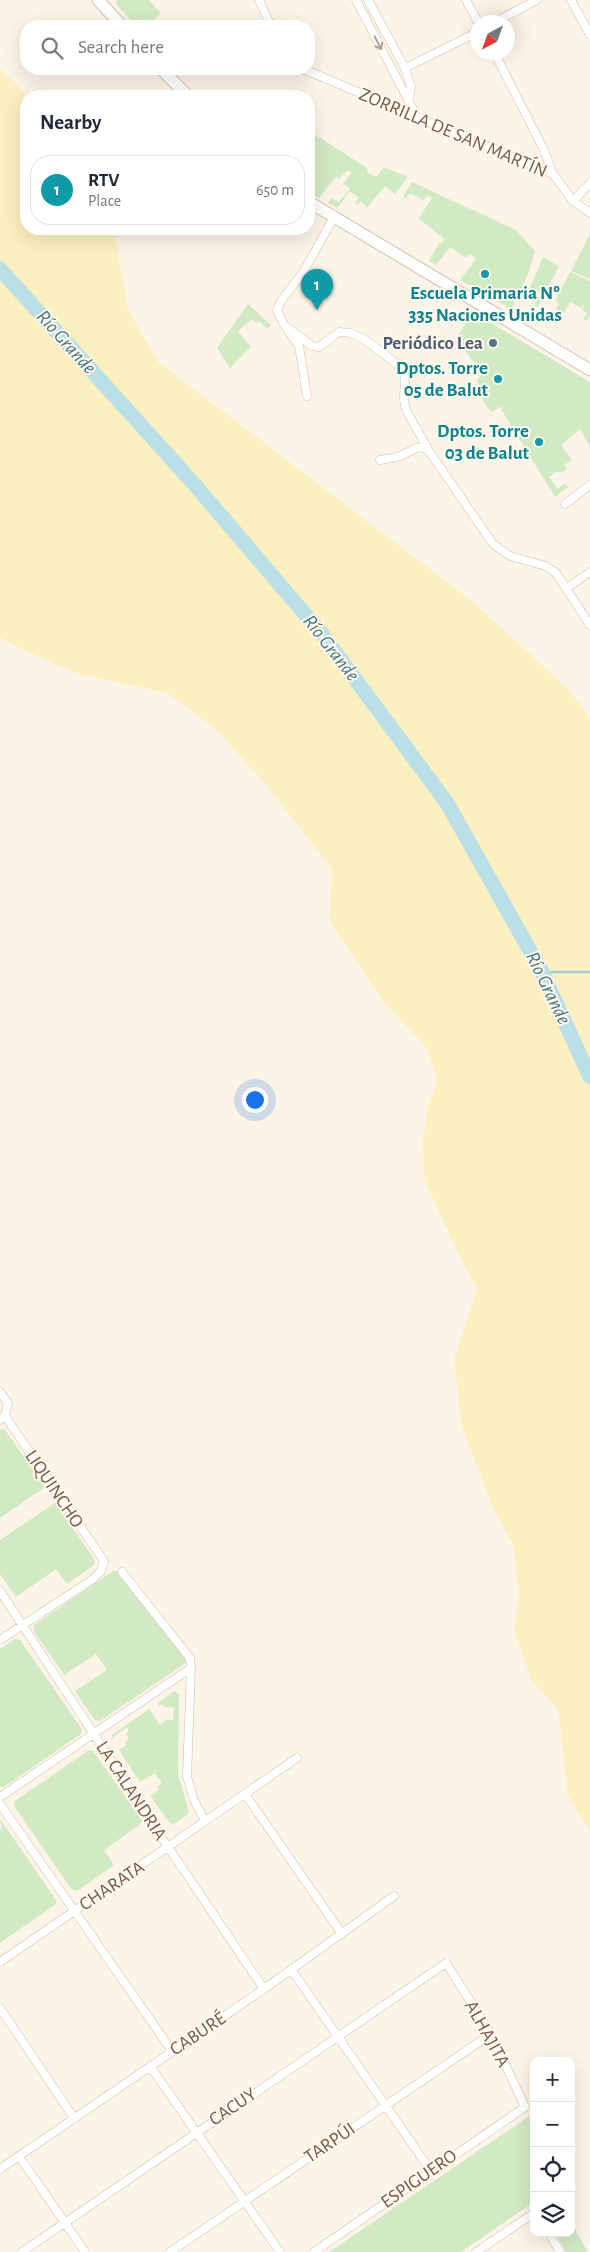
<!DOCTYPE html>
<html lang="en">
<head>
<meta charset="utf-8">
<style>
  body { margin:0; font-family:"Alegreya Sans",sans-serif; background:#f6f6f7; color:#1f2937 }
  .controls { position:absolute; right:15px; bottom:15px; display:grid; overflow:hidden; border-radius:10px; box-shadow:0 5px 20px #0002 }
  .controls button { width:45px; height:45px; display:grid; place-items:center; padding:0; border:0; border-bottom:1px solid #e0e1e3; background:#fff; color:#1f2937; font:25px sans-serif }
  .compass { position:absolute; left:470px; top:15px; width:45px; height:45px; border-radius:50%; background:#fff; box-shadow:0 5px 20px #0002; rotate:221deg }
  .you { position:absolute; left:254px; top:1099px; width:18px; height:18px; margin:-12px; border:4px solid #fff; border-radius:50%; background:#1a73e8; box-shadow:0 0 0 8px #1a73e833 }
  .badge { display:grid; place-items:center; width:32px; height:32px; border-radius:50%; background:#1a73e8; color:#fff; font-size:16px; font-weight:700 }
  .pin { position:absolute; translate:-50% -41px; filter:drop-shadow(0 1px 2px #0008) }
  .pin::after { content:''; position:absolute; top:26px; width:18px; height:15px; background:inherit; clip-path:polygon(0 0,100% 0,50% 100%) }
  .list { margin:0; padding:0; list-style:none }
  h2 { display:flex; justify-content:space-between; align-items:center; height:65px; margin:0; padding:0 20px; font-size:21px }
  h2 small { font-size:16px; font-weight:400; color:#747a83 }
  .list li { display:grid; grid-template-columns:32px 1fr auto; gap:15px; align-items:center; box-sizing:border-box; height:70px; margin:0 10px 10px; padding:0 10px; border:1px solid #e0e1e3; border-radius:20px }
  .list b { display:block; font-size:19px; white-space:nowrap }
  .list p { margin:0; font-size:16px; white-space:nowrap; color:#747a83 }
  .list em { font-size:16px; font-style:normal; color:#747a83 }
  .icon { flex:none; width:28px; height:28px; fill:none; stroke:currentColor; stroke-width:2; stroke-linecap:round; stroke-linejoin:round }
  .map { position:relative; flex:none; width:590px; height:2252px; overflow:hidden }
  .search { position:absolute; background:#fff; box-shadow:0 5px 20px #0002; left:20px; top:20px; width:295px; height:55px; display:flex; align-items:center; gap:12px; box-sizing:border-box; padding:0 18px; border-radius:20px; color:#747a83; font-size:19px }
  .panel { position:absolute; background:#fff; box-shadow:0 5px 20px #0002; left:20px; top:90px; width:295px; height:145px; border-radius:20px }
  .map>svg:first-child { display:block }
  .green { fill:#d2eac4 }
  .sand { fill:#fcf0c0 }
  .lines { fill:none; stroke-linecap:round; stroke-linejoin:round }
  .stream { stroke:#a0ced8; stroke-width:2.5 }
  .river { stroke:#badfe6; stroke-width:15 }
  .street-casing { stroke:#cebcac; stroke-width:9 }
  .secondary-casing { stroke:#d3beac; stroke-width:13 }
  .street { stroke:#fff; stroke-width:8 }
  .secondary { stroke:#fff; stroke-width:11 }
  .oneway { stroke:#ad9d92 }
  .culture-dot { fill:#0f9aa8; stroke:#fff8ec; stroke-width:2 }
  .service-dot { fill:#5c6f8a; stroke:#fff8ec; stroke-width:2 }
  .labels { text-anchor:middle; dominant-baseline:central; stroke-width:4; stroke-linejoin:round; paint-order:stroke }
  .street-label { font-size:19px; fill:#765b4a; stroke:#fff8ec }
  .culture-label { font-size:19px; font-weight:bold; fill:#0d838f; stroke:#fff8ec; text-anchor:end }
  .service-label { font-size:19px; font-weight:bold; fill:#4e5e75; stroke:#fff8ec; text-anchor:end }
  .water-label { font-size:20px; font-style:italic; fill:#407683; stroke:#fff8ec }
</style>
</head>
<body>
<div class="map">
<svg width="590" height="2252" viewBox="0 0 590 2252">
  <rect width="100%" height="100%" fill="#fcf4e6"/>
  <path class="green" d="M118 0H149L161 13 148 26H136L115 3Z
    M309 131 366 167 368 170 366 172 377 177 384 167 408 177 395 194 385 186 367 208 361 201 357 205 355 203 359 198 350 191 337 208 328 203 332 198 339 202 350 189 346 185H342L352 173 348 170 339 179 336 177 319 198 309 192Z
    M412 182 516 230 535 251 528 274 511 309 460 280 476 259 470 254 466 258 450 247 436 265 429 261 439 243H442L445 239 419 219 417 221 432 198 428 196 423 200 412 194H408L406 199 403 197Z
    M590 234V279L571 271Z
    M543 257 559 266 538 307 534 305 540 294 530 288Z
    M570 272 590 281V316L587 321 583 319 587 313 582 310 584 306 583 305 581 308 570 302 551 334 562 314 556 310 559 303 555 301Z
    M248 304 271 325 267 329 259 321 257 323 252 319 238 331 251 347 230 368 217 348Z
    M473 312 590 382V447L580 429 561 445 572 460 564 465 567 469 562 472H556L549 477 558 489 565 483 568 487 555 497 501 409 503 406 491 412 479 394 482 390 477 381 482 373 456 339Z
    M0 1429 5 1430 45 1487 0 1518Z
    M55 1503 95 1560 94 1565 67 1584 56 1569 16 1597 0 1574V1540Z
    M113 1571H118L186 1658V1663L100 1721 95 1720 75 1691 107 1670 96 1654 64 1675 33 1630 34 1625Z
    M15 1639 20 1640 82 1729 81 1734 4 1787H0V1649Z
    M174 1691 179 1694 178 1774 189 1811 187 1815 174 1824 170 1823 150 1796 159 1790 157 1787 162 1783 155 1773 140 1782 119 1750 126 1745 125 1742 129 1739 126 1734 129 1731 127 1727 112 1738V1735L149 1709 160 1725 166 1720H173L174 1708 165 1707 162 1704 159 1706 157 1704Z
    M89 1750 93 1751 143 1822 104 1850 114 1865 77 1891 72 1890 14 1806 15 1801Z
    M0 1819 56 1900V1904L0 1943V1829L2 1828Z
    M534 2113V2202L461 2252H329Z
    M571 2222 588 2252H566L556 2233H571Z"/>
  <path class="sand" d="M0 68 27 96 26 229H112L116 242 128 309 158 362 473 602 568 689 590 718V1832L568 1795 558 1709 532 1681 514 1630 519 1595 514 1547 491 1503 462 1427 454 1360 477 1288 456 1249 424 1179 423 1140 428 1107 437 1079 425 1045 386 1005 330 921 332 869 267 786 216 729 167 693 75 673 7 642 0 637Z"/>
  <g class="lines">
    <path class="stream" d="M542 972H590"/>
    <path class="river" d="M0 269 195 485 321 633 447 803 542 972 590 1077"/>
    <defs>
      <path id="street" d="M259 0 271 26
        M356 0 418 119
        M368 0 405 68 411 87 409 100
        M466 0 478 22
        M571 0 590 35
        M495 22 537 0
        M195 26 198 25
        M494 52 544 150 553 174
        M405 68 478 32
        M303 69 553 174 573 201 590 213
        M573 201 590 183
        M284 325 312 346 319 347 339 332 351 333 364 339 397 364 405 377 404 399 406 410 428 449
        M307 396 299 346 284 325 277 310 281 301 304 271 334 217
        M380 460C387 459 394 458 400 456 412 452 417 442 429 451L493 544 510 556 546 566 556 573 590 625
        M565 504 590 485
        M567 588 590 572
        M0 1392 8 1403 5 1416 0 1420
        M0 1591 168 1847 264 1989
        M0 1640 93 1579 101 1571 104 1561 5 1416
        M191 1668 187 1777 194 1800 205 1821
        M245 1794 342 1934
        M0 1797 191 1668 190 1658 122 1572
        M0 1804 172 2051
        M0 1962 297 1758
        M291 1969 431 2171
        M0 2008 74 2118
        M150 2066 280 2252
        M19 2156 85 2252
        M0 2169 264 1989 394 1896
        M549 2233 560 2252
        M22 2252 446 1963 491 2034 525 2107 314 2252
        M170 2252 491 2034
        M476 2252 534 2213"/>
      <path id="secondary" d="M98 0 122 26
        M161 69 188 96
        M309 202 590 370"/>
    </defs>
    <use href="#street" class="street-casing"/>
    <use href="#secondary" class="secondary-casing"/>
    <use href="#street" class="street"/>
    <use href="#secondary" class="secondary"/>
  </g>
  <defs><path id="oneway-shaft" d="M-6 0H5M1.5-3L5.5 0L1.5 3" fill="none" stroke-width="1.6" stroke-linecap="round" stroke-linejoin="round" transform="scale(1.25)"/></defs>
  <use class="oneway" href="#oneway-shaft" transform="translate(378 43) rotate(63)"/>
  <g class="culture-dot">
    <circle cx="485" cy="274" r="5"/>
    <circle cx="498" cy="379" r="5"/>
    <circle cx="539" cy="442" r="5"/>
  </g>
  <circle class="service-dot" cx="493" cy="343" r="5"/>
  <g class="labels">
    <g class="street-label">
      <text transform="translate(453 133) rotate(23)">ZORRILLA DE SAN MARTÍN</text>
      <text transform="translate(54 1489) rotate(56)">LIQUINCHO</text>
      <text transform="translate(131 1791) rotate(57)">LA CALANDRIA</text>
      <text transform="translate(112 1886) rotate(-34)">CHARATA</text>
      <text transform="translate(198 2034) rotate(-34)">CABURÉ</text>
      <text transform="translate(487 2034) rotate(61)">ALHAJITA</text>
      <text transform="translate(233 2107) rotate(-34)">CACUY</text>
      <text transform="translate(330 2143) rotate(-34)">TARPÚI</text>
      <text transform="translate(419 2179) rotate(-35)">ESPIGUERO</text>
    </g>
    <g class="culture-label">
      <text x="485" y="293" text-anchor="middle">Escuela Primaria Nº<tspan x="485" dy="22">335 Naciones Unidas</tspan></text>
      <text x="488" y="368">Dptos. Torre<tspan x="488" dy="22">05 de Balut</tspan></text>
      <text x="529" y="431">Dptos. Torre<tspan x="529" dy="22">03 de Balut</tspan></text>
    </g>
    <g class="service-label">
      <text x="483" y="343">Periódico Lea</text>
    </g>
    <g class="water-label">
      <text transform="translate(66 342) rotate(48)">Río Grande</text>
      <text transform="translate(331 648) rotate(52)">Río Grande</text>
      <text transform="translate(548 988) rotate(64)">Río Grande</text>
    </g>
  </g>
</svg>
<div class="controls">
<button>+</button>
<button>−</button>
<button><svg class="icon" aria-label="locate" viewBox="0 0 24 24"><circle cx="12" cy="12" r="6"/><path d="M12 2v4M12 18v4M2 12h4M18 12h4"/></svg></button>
<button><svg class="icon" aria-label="layers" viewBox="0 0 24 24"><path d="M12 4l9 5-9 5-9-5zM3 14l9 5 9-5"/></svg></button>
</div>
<svg class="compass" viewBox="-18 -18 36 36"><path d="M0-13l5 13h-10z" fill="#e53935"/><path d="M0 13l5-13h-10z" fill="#747a83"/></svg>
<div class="you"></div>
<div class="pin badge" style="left:317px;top:310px;background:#0f9aa8">1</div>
<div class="search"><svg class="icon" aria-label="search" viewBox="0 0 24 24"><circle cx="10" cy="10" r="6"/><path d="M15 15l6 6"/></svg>Search here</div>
<section class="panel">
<h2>Nearby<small></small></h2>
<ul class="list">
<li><span class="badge" style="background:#0f9aa8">1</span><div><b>RTV</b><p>Place</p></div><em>650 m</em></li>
</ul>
</section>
</div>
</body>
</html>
